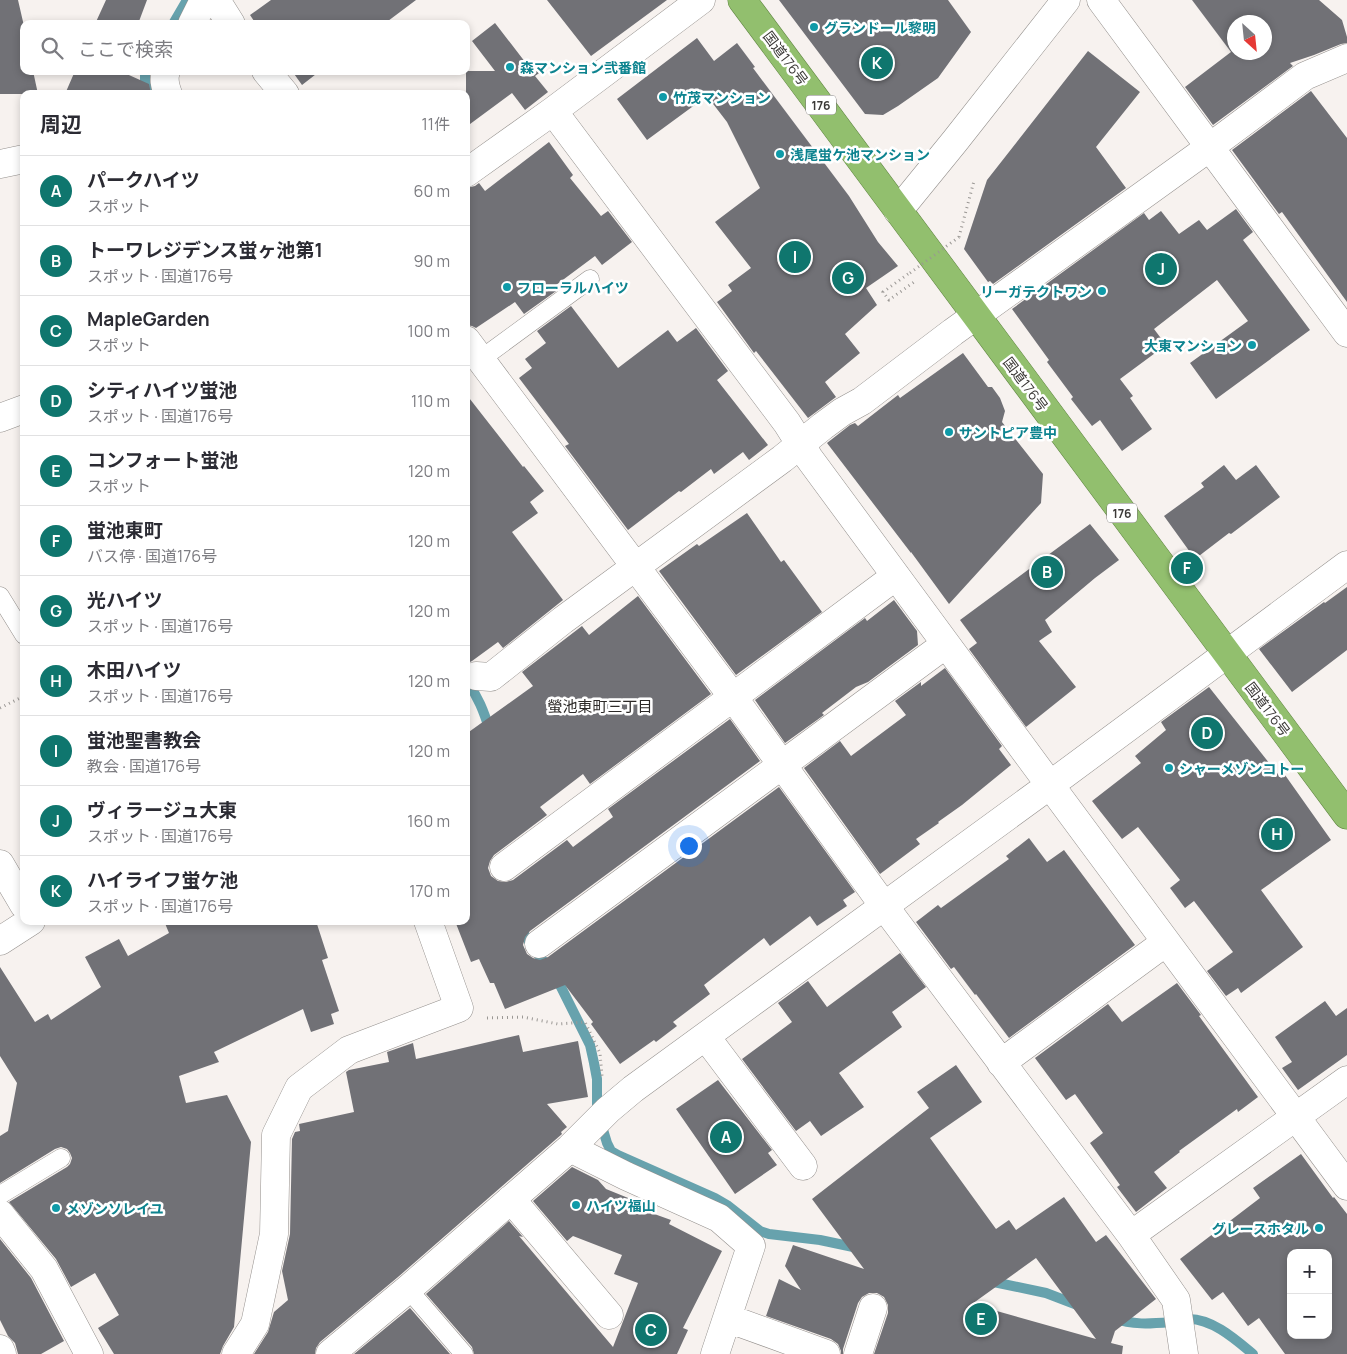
<!DOCTYPE html>
<html lang="ja">
<head>
<meta charset="utf-8">
<style>
  body { margin:0; font-family:Manrope,"Noto Sans JP",sans-serif; background:#f2f2f3; color:#2b2b33 }
  .controls { position:absolute; right:15px; bottom:15px; display:grid; overflow:hidden; border-radius:10px; box-shadow:0 2px 8px #0003 }
  .controls button { width:45px; height:45px; display:grid; place-items:center; padding:0; border:0; border-bottom:1px solid #e1e1e2; background:#fff; color:#2b2b33; font:25px sans-serif }
  .compass { position:absolute; left:1227px; top:15px; width:45px; height:45px; border-radius:50%; background:#fff; box-shadow:0 2px 8px #0003; rotate:153deg }
  .you { position:absolute; left:688px; top:845px; width:18px; height:18px; margin:-12px; border:4px solid #fff; border-radius:50%; background:#1a73e8; box-shadow:0 0 0 8px #1a73e833 }
  .badge { display:grid; place-items:center; width:32px; height:32px; border-radius:50%; background:#0f766e; color:#fff; font-size:16px; font-weight:700 }
  .pin { position:absolute; translate:-50% -50%; border:2px solid #fff; box-shadow:0 1px 5px #0006 }
  .list { margin:0; padding:0; list-style:none }
  h2 { display:flex; justify-content:space-between; align-items:center; height:65px; margin:0; padding:0 20px; font-size:21px }
  h2 small { font-size:16px; font-weight:400; color:#7c7c81 }
  .list li { display:grid; grid-template-columns:32px 1fr auto; gap:15px; align-items:center; box-sizing:border-box; height:70px; padding:0 20px; border-top:1px solid #e1e1e2 }
  .list b { display:block; font-size:19px; white-space:nowrap }
  .list p { margin:0; font-size:16px; white-space:nowrap; color:#7c7c81 }
  .list em { font-size:16px; font-style:normal; color:#7c7c81 }
  .icon { flex:none; width:28px; height:28px; fill:none; stroke:currentColor; stroke-width:2; stroke-linecap:round; stroke-linejoin:round }
  .map { position:relative; flex:none; width:1347px; height:1354px; overflow:hidden }
  .search { position:absolute; background:#fff; box-shadow:0 2px 8px #0003; left:20px; top:20px; width:450px; height:55px; display:flex; align-items:center; gap:12px; box-sizing:border-box; padding:0 18px; border-radius:10px; color:#7c7c81; font-size:19px }
  .panel { position:absolute; background:#fff; box-shadow:0 2px 8px #0003; left:20px; top:90px; width:450px; height:835px; border-radius:10px }
  .map>svg:first-child { display:block }
  .lines { fill:none; stroke-linecap:round; stroke-linejoin:round }
  .stream { stroke:#67a2ad; stroke-width:10 }
  .building { fill:#717176; fill-rule:evenodd }
  .service-casing { stroke:#94908d; stroke-width:19 }
  .minor-casing { stroke:#94908d; stroke-width:29 }
  .tertiary-casing { stroke:#94908d; stroke-width:29 }
  .trunk-casing { stroke:#618643; stroke-width:29 }
  .path { stroke:#9a9794; stroke-width:3; stroke-dasharray:1 4; stroke-linecap:butt }
  .service { stroke:#fff; stroke-width:18 }
  .minor { stroke:#fff; stroke-width:28 }
  .tertiary { stroke:#fff; stroke-width:28 }
  .trunk { stroke:#92bf6e; stroke-width:28 }
  .path-bridge { stroke:#9a9794; stroke-width:3; stroke-dasharray:1 4; stroke-linecap:butt }
  .culture-dot { fill:#0f9aa8; stroke:#fff; stroke-width:2 }
  .labels { text-anchor:middle; dominant-baseline:central; stroke-width:5; stroke-linejoin:round; paint-order:stroke }
  .shield { fill:#fff; stroke:#767473; stroke-width:1 }
  .shield-label { font-size:12px; font-weight:bold; fill:#3b3937 }
  .culture-label { font-size:14px; font-weight:bold; fill:#0d838f; stroke:#fff; text-anchor:start }
  .street-label { font-size:14px; fill:#3b3937; stroke:#fff }
  .neighbourhood-label { font-size:15px; fill:#2c2927; stroke:#fff }
</style>
</head>
<body>
<div class="map">
<svg width="1347" height="1354" viewBox="0 0 1347 1354">
  <rect width="100%" height="100%" fill="#f7f2ef"/>
  <g class="lines">
    <path class="stream" d="M173 24 187 0
      M145 71V82L149 94
      M466 680C478 696 484 712 490 731
      M519 927 560 985 590 1045 594 1063 597 1079V1110L607 1143 611 1151 618 1155 715 1198 727 1205 760 1231 769 1234 820 1240 858 1248
      M989 1281 1046 1293 1080 1306
      M1113 1318C1133 1325 1149 1324 1170 1322 1176 1321 1183 1319 1189 1319 1213 1319 1236 1340 1253 1354"/>
  </g>
  <path class="building" d="M0 0H18L24 26V71H33L38 94H0Z
    M106 0H147L138 24H95Z
    M271 0H416L384 24H256L250 15Z
    M547 0H667L591 56Z
    M779 0H948L971 32 938 78 898 106 883 115 865 114Z
    M1192 0H1319L1342 20 1347 37V43L1341 44 1314 55 1290 63 1293 66 1213 125 1185 87 1231 52ZM1234 22H1264V52H1234Z
    M495 23 532 71H542L535 76 548 92 525 110 512 93 466 127V71H495L472 41Z
    M697 38 714 61 737 43 755 67 753 68 849 196 878 242 898 266 866 288 877 305 845 334 860 353 825 382 836 397 808 418 756 351 754 353 717 302 732 291 728 285 751 268 715 222 760 188 727 122 707 96 647 140 617 99Z
    M1088 51 1140 92 1096 147 1126 188 993 284 990 281 988 282 964 249 987 180Z
    M75 71H120L149 84 151 94H65Z
    M292 71H320L302 85Z
    M1311 91 1347 138V302L1282 212 1279 214 1232 150Z
    M549 142 573 175 570 178 601 216 608 211 632 242 602 265 595 256 556 285 559 289 524 314 515 302 476 328 472 326 466 325V188L475 186 479 183 485 191Z
    M1236 209 1253 232 1243 240 1310 330 1216 399 1190 363 1248 321 1217 280 1154 329 1166 345 1120 379 1133 396 1130 398 1152 429 1122 451 1100 420 1092 426 1071 399 1073 397 1047 362 1049 360 1012 309 1144 213 1149 220 1161 211 1179 234 1199 220 1207 230Z
    M571 306 618 368 668 330 677 342 696 328 728 371 717 380 768 445 749 460 743 452 714 474 711 469 681 492 679 491 628 530 565 446 569 444 519 378 532 368 525 359 546 343 537 331Z
    M963 353 988 387H992L1000 398 1005 411 1002 422 1043 474 1041 503 949 604 911 552V553L827 443 850 425 855 423 858 426 898 395 900 398Z
    M466 394 523 467 524 466 544 491 530 502 538 513 512 532 563 600 503 648 498 642 472 661 466 664Z
    M1224 465 1236 480 1256 465 1280 497 1231 534 1229 533 1195 559 1164 516 1204 487 1201 483Z
    M747 513 781 562 784 560 822 612 736 675 659 571 697 544 699 546Z
    M1090 524 1119 560 1095 578 1045 620 1052 632 1039 641 1076 687 1026 727 969 649 977 643 960 620Z
    M1347 587V650L1292 692 1259 649 1324 602 1325 603Z
    M638 596 711 694 590 784 583 774 540 807 547 815 494 855 490 861 488 868 491 876 498 881 506 882 513 880 567 840 573 847 613 817 608 809 730 719 760 761 530 931 525 937 523 945 527 954 533 958 540 960 548 957 779 787 855 892 843 900 847 906 817 926 810 916 770 946 764 938 704 985 710 994 673 1022 677 1026 656 1042 654 1040 620 1064 591 1024 593 1022 565 985 505 1009 494 983H490L479 959 471 962 455 921H466V734L533 686 522 672 582 626 589 635Z
    M894 600 917 631 918 645 868 682 856 687 822 713 824 715 785 743 755 700 865 618 867 621Z
    M945 668 1002 746 999 749 1011 765 962 805 938 822 939 823 916 839 920 844 880 874 804 768 840 741 851 756 906 715 895 701 921 682V686Z
    M1209 687 1281 778 1285 775 1331 840 1261 890 1303 947 1241 993 1238 988 1226 996 1207 971 1233 952 1194 901 1185 908 1170 888 1180 880 1138 827 1122 839 1092 801 1141 763 1135 756 1166 730 1161 722Z
    M1029 838 1047 862 1064 850 1135 945 1009 1038 976 994 975 995 954 967 951 969 916 922 938 905 941 908 1009 859 1006 856Z
    M164 921H316L328 958 322 960 339 1011 331 1014 334 1024 311 1032 303 1009 214 1052 219 1062 179 1076 186 1103 227 1095 251 1142 234 1327 223 1346 220 1354H114L98 1328 119 1315 95 1273 71 1287 56 1259 9 1202 67 1167 70 1164 72 1158 70 1153 67 1149 61 1147 55 1149 0 1183V1136L8 1131 17 1083 0 1056V967L35 1022 48 1014 51 1020 101 987 85 957 119 939 128 956 169 933Z
    M900 953 926 987 892 1012 902 1027 839 1073 864 1107 821 1136 810 1121 796 1131 742 1059 792 1022 778 1003 808 981 827 1007Z
    M1177 983 1201 1015 1199 1016 1258 1097 1238 1112 1237 1109 1179 1151 1180 1152 1154 1172 1167 1188 1136 1212 1117 1187 1120 1185 1090 1143 1103 1133 1075 1094 1066 1100 1035 1058 1108 1004 1122 1022Z
    M1325 1001 1336 1016 1347 1008V1055L1298 1090 1282 1068 1292 1062 1275 1037Z
    M519 1035 523 1052 578 1041 588 1097 547 1104 567 1127 561 1132 562 1134 398 1277 320 1342 316 1348 315 1354H254L268 1332 274 1312 288 1300 282 1271 290 1234 292 1139 295 1132 300 1131 299 1124 354 1112 346 1072 349 1070 389 1062 387 1052 413 1043 416 1059Z
    M956 1065 982 1102 930 1138 996 1229 1009 1220 1016 1230 1064 1197 1096 1242 1106 1235 1156 1299 1115 1331 1111 1343 1123 1346 1122 1354H874L888 1313V1305L884 1297 877 1293H869L862 1297 858 1303 843 1349V1354H841V1351L838 1344 831 1339 766 1316 779 1279 801 1290 785 1266 793 1245 864 1269 812 1199 929 1108 917 1092ZM1036 1258 1096 1339 972 1304Z
    M718 1080 772 1150 768 1153 777 1165 735 1194 676 1109Z
    M1301 1154 1333 1198 1334 1197 1347 1214V1354H1285L1259 1318 1248 1326 1223 1292 1212 1300 1180 1259 1260 1198 1253 1188ZM1291 1253H1328V1335H1291Z
    M572 1167 598 1180 606 1189 648 1206 646 1211 671 1220 669 1224 722 1251 683 1328 688 1330 677 1354H474L472 1347 426 1294 509 1221 523 1237 519 1236 613 1347 638 1283 614 1274 622 1255 573 1236 567 1241 533 1201Z
    M0 1239 31 1278 64 1341 41 1354H18L15 1343 8 1336 0 1320Z
    M410 1308 450 1354H354Z"/>
  <g class="lines">
    <defs>
      <path id="service" d="M481 359 590 279
        M0 596 24 635
        M0 1195 61 1158
        M408 1289 464 1354"/>
      <path id="minor" d="M216 0 231 24
        M1101 0 1347 333
        M192 24 204 0
        M166 71C163 79 165 86 168 94
        M266 71 285 94
        M553 111 787 423 809 458 1050 785 1347 1186
        M0 164 24 159
        M466 173 553 111 701 0
        M466 340 733 697 884 906 1131 1235 1176 1300 1184 1354
        M0 418 24 409
        M476 676 491 677 563 620 782 459 823 426 842 412 862 401 953 332 1210 147 1305 76 1347 58
        M0 864 24 905
        M504 867 896 576
        M0 941 31 921
        M539 944 946 644
        M706 1037 803 1166
        M1001 1063 1166 942
        M570 1148 626 1176 719 1218 751 1246 715 1354
        M511 1199 609 1315
        M0 1214 44 1269 89 1354
        M1131 1235 1347 1080
        M727 1318 826 1354
        M0 1349 2 1354
        M236 1354 255 1324 274 1234 276 1135 299 1088 349 1050 459 1008 428 921
        M330 1354 408 1289 570 1148 608 1110 633 1089 1050 785 1347 565
        M858 1354 873 1308"/>
      <path id="tertiary" d="M898 211 955 141 1066 0"/>
      <path id="trunk" d="M742 0 1347 815"/>
    </defs>
    <use href="#service" class="service-casing"/>
    <use href="#minor" class="minor-casing"/>
    <use href="#tertiary" class="tertiary-casing"/>
    <use href="#trunk" class="trunk-casing"/>
    <path class="path" d="M959 237 974 181
      M908 274 883 292 889 300 914 282
      M0 708 24 696
      M487 1018 523 1017 558 1024 585 1022 600 1053 602 1076"/>
    <use href="#service" class="service"/>
    <use href="#minor" class="minor"/>
    <use href="#tertiary" class="tertiary"/>
    <use href="#trunk" class="trunk"/>
    <path class="path-bridge" d="M910 273 959 237"/>
  </g>
  <g class="culture-dot">
    <circle cx="814" cy="27" r="5"/>
    <circle cx="510" cy="67" r="5"/>
    <circle cx="663" cy="97" r="5"/>
    <circle cx="780" cy="154" r="5"/>
    <circle cx="507" cy="287" r="5"/>
    <circle cx="1102" cy="291" r="5"/>
    <circle cx="1252" cy="345" r="5"/>
    <circle cx="949" cy="432" r="5"/>
    <circle cx="1169" cy="768" r="5"/>
    <circle cx="576" cy="1205" r="5"/>
    <circle cx="56" cy="1208" r="5"/>
    <circle cx="1319" cy="1228" r="5"/>
  </g>
  <g class="labels">
    <g class="shield">
      <rect x="806" y="95.5" width="30" height="19" rx="4"/>
      <rect x="1107" y="503.5" width="30" height="19" rx="4"/>
    </g>
    <g class="shield-label">
      <text x="821" y="105">176</text>
      <text x="1122" y="513">176</text>
    </g>
    <g class="culture-label">
      <text x="824" y="27">グランドール黎明</text>
      <text x="520" y="67">森マンション弐番館</text>
      <text x="673" y="97">竹茂マンション</text>
      <text x="790" y="154">浅尾蛍ケ池マンション</text>
      <text x="517" y="287">フローラルハイツ</text>
      <text x="1092" y="291" text-anchor="end">リーガテクトワン</text>
      <text x="1242" y="345" text-anchor="end">大東マンション</text>
      <text x="959" y="432">サントピア豊中</text>
      <text x="1179" y="768">シャーメゾンコトー</text>
      <text x="586" y="1205">ハイツ福山</text>
      <text x="66" y="1208">メゾンソレイユ</text>
      <text x="1309" y="1228" text-anchor="end">グレースホタル</text>
    </g>
    <g class="street-label">
      <text transform="translate(786 58) rotate(53)">国道176号</text>
      <text transform="translate(1026 384) rotate(53)">国道176号</text>
      <text transform="translate(1268 709) rotate(53)">国道176号</text>
    </g>
    <g class="neighbourhood-label">
      <text x="600" y="706">螢池東町三丁目</text>
    </g>
  </g>
</svg>
<div class="controls">
<button>+</button>
<button>−</button>
</div>
<svg class="compass" viewBox="-18 -18 36 36"><path d="M0-13l5 13h-10z" fill="#e53935"/><path d="M0 13l5-13h-10z" fill="#7c7c81"/></svg>
<div class="you"></div>
<div class="pin badge" style="left:726px;top:1137px">A</div>
<div class="pin badge" style="left:1047px;top:572px">B</div>
<div class="pin badge" style="left:651px;top:1330px">C</div>
<div class="pin badge" style="left:1207px;top:733px">D</div>
<div class="pin badge" style="left:981px;top:1319px">E</div>
<div class="pin badge" style="left:1187px;top:568px">F</div>
<div class="pin badge" style="left:848px;top:278px">G</div>
<div class="pin badge" style="left:1277px;top:834px">H</div>
<div class="pin badge" style="left:795px;top:257px">I</div>
<div class="pin badge" style="left:1161px;top:269px">J</div>
<div class="pin badge" style="left:877px;top:63px">K</div>
<div class="search"><svg class="icon" aria-label="search" viewBox="0 0 24 24"><circle cx="10" cy="10" r="6"/><path d="M15 15l6 6"/></svg>ここで検索</div>
<section class="panel">
<h2>周辺<small>11件</small></h2>
<ul class="list">
<li><span class="badge">A</span><div><b>パークハイツ</b><p>スポット</p></div><em>60 m</em></li>
<li><span class="badge">B</span><div><b>トーワレジデンス蛍ヶ池第1</b><p>スポット · 国道176号</p></div><em>90 m</em></li>
<li><span class="badge">C</span><div><b>MapleGarden</b><p>スポット</p></div><em>100 m</em></li>
<li><span class="badge">D</span><div><b>シティハイツ蛍池</b><p>スポット · 国道176号</p></div><em>110 m</em></li>
<li><span class="badge">E</span><div><b>コンフォート蛍池</b><p>スポット</p></div><em>120 m</em></li>
<li><span class="badge">F</span><div><b>蛍池東町</b><p>バス停 · 国道176号</p></div><em>120 m</em></li>
<li><span class="badge">G</span><div><b>光ハイツ</b><p>スポット · 国道176号</p></div><em>120 m</em></li>
<li><span class="badge">H</span><div><b>木田ハイツ</b><p>スポット · 国道176号</p></div><em>120 m</em></li>
<li><span class="badge">I</span><div><b>蛍池聖書教会</b><p>教会 · 国道176号</p></div><em>120 m</em></li>
<li><span class="badge">J</span><div><b>ヴィラージュ大東</b><p>スポット · 国道176号</p></div><em>160 m</em></li>
<li><span class="badge">K</span><div><b>ハイライフ蛍ケ池</b><p>スポット · 国道176号</p></div><em>170 m</em></li>
</ul>
</section>
</div>
</body>
</html>
